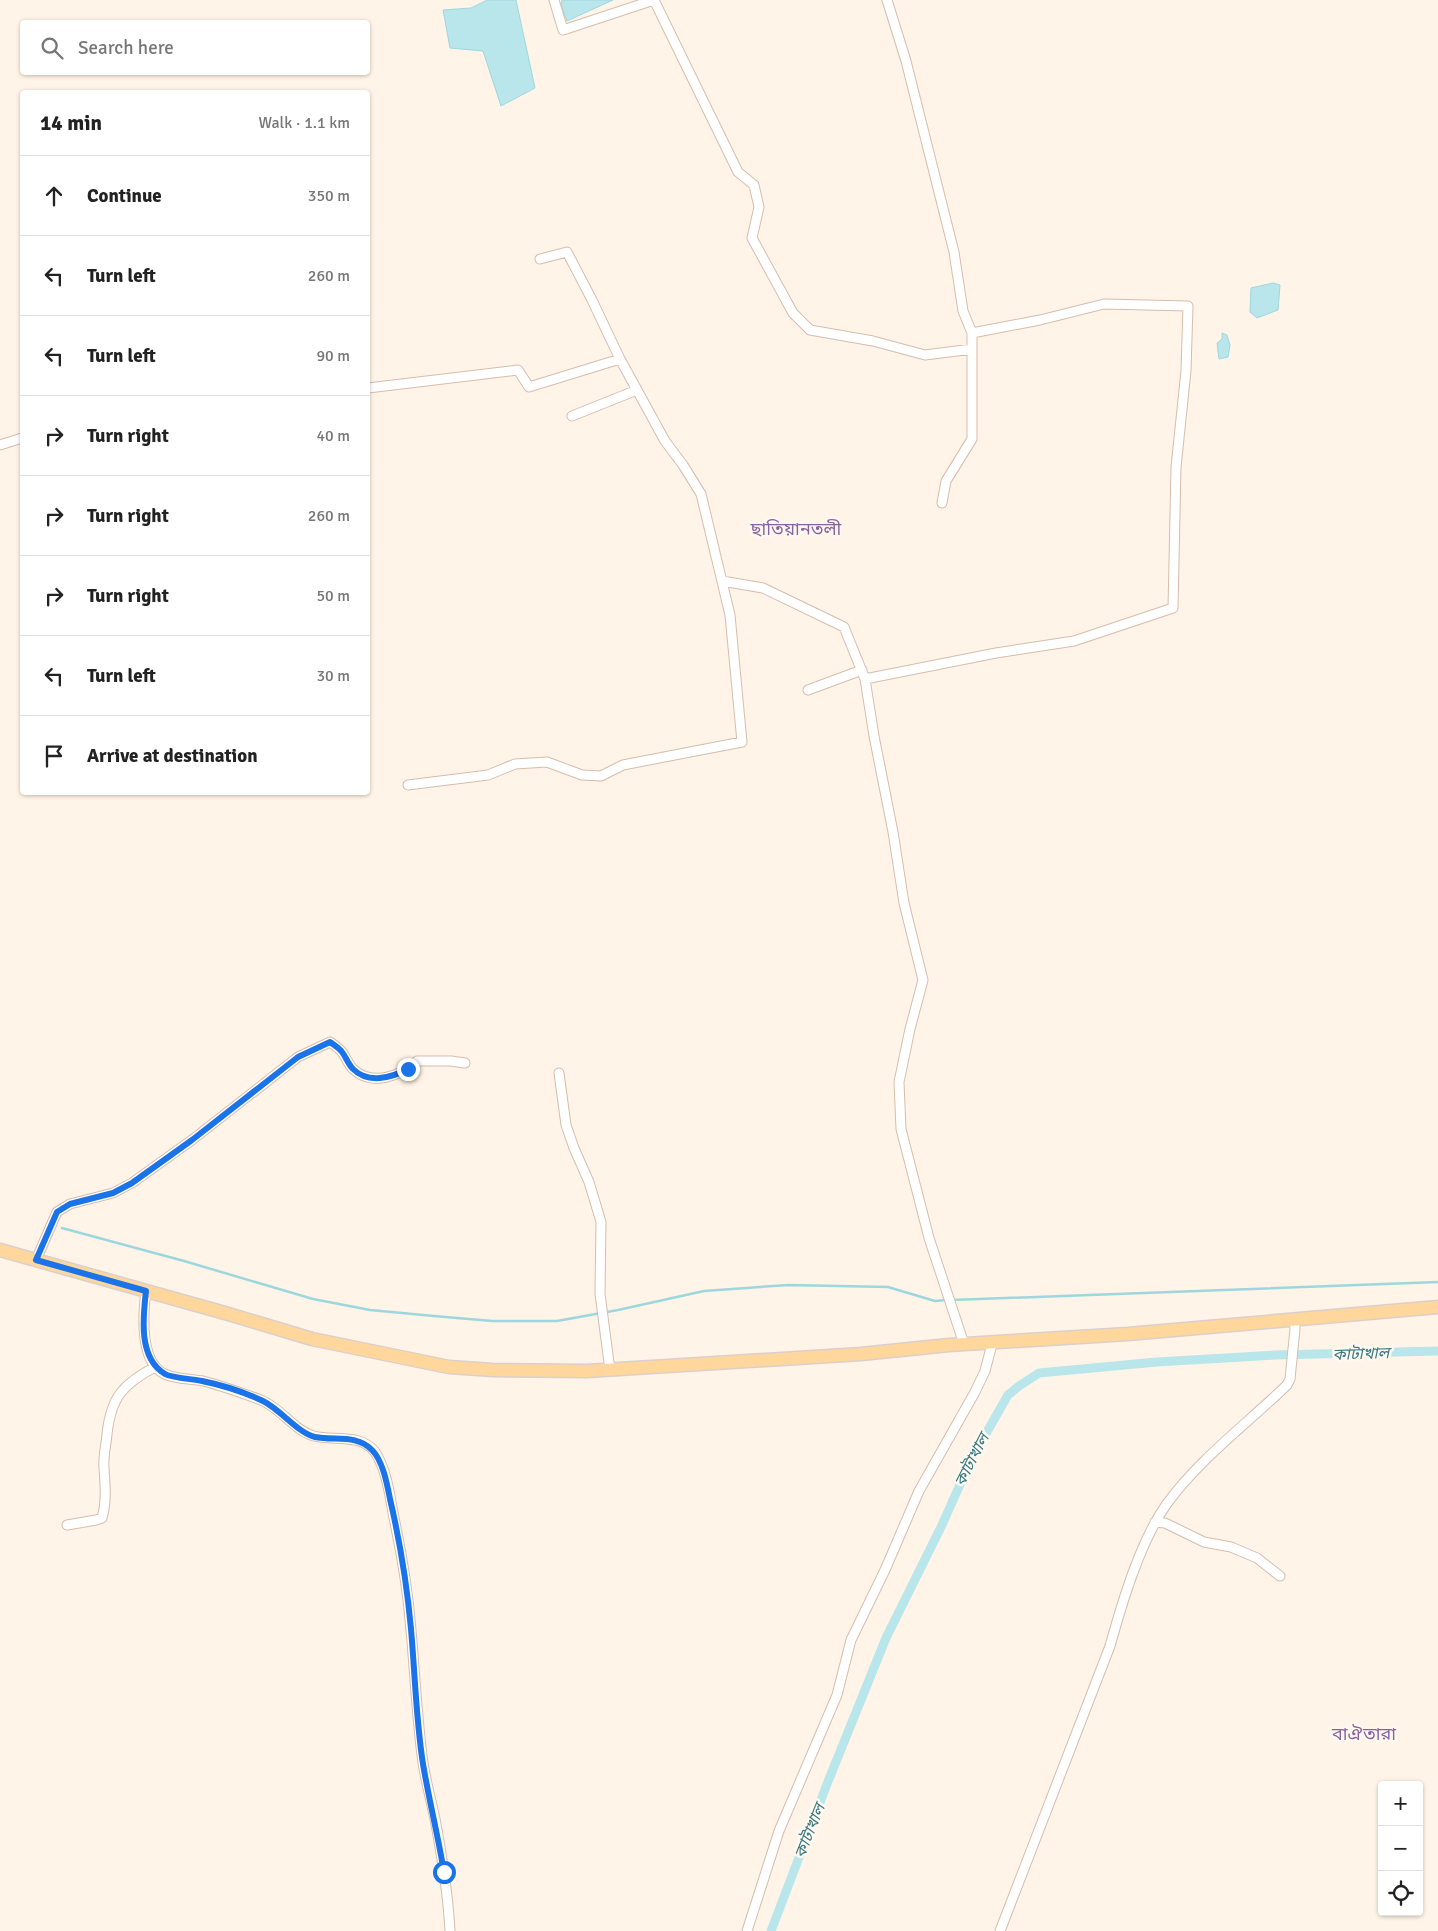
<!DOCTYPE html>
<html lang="en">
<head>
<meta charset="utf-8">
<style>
  body { margin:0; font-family:Signika,"Noto Sans Bengali",sans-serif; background:#f2f2f2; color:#222 }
  .controls { position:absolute; right:15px; bottom:15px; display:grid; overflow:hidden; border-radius:5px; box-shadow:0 1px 4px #0004 }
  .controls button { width:45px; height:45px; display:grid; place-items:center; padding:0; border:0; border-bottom:1px solid #e0e0e0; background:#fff; color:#222; font:25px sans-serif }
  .stop { position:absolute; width:15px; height:15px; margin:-11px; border:4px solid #1a73e8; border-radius:50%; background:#fff }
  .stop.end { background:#1a73e8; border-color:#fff; box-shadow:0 1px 5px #0008 }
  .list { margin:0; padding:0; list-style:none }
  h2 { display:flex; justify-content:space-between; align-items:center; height:65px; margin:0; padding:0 20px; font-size:21px }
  h2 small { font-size:16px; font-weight:400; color:#767676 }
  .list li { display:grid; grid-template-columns:32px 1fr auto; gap:15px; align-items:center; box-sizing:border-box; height:80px; padding:0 20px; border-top:1px solid #e0e0e0 }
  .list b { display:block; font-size:19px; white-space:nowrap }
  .list em { font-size:16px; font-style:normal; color:#767676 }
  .icon { flex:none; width:28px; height:28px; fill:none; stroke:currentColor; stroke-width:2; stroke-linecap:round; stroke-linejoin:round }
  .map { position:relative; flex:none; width:1438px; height:1931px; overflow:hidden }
  .search { position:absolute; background:#fff; box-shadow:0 1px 4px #0004; left:20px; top:20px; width:350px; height:55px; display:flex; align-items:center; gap:12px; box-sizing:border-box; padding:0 18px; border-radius:5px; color:#767676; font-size:19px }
  .panel { position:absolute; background:#fff; box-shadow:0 1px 4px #0004; left:20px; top:90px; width:350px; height:705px; border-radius:5px }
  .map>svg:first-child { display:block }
  .water { fill:#b8e6eb; stroke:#9dd7de }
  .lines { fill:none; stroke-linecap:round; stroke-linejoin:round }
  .stream { stroke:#9dd7de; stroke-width:2.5 }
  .canal { stroke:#b8e6eb; stroke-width:9 }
  .minor-casing { stroke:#d5bdad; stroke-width:11 }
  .primary-casing { stroke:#dad0cb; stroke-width:15 }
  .minor { stroke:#fff; stroke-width:9 }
  .primary { stroke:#ffd79d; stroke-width:12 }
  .route { stroke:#1a73e8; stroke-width:6 }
  .labels { text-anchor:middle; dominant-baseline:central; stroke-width:5; stroke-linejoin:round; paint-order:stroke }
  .water-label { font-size:16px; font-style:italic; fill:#397983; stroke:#fff8ef }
  .quarter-label { font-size:18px; fill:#88639f; stroke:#fff8ef }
</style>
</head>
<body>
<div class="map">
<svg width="1438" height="1931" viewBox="0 0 1438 1931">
  <rect width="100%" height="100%" fill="#fff4e7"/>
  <path class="water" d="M487 0H516L535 88 501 106 483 51 450 48 443 10 471 8Z
    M562 0H613L567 21 561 5Z
    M1273 283 1280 285 1278 310 1257 318 1250 312 1251 288Z
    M1222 333 1227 335 1230 345 1228 357 1219 359 1217 343 1222 339Z"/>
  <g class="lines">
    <path class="stream" d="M62 1228 184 1261 313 1299 370 1310 434 1316 492 1321H557L618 1310 704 1291 788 1285 888 1287 935 1301 947 1300
      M952 1300 1438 1282"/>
    <path class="canal" d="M771 1931 827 1784 886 1638 941 1527 972 1458 1008 1395 1019 1386 1039 1373 1157 1362 1276 1355 1438 1351"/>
    <defs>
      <path id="minor" d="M554 0 563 30 654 0
        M654 0 738 172 754 185 759 207 752 238 793 313 810 330 873 341 925 355 972 349V333
        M887 0 906 61 954 252 963 311 972 333 1040 320 1104 304 1188 306 1186 371 1176 467 1173 608 1074 641 996 653 865 679 874 736 893 832 904 903 923 980 910 1029 899 1082 901 1129 929 1238 964 1344
        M540 259 567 252 592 300 620 359
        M368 388 518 370 529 387 620 359 665 441 683 465 701 494 730 615 742 742 623 765 601 776 582 775 547 762 515 764 488 775 408 785
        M572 416 637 390
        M0 445 22 438
        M942 503 946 481 972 439V349
        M722 581 763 588 844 627 865 679
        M808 690 862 670
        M559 1073 566 1125 574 1148 589 1182 601 1222 600 1294 610 1370
        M36 1260 57 1212 70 1204 113 1193 132 1183 192 1140 298 1057 330 1042C334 1045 339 1048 342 1052 346 1057 348 1064 353 1069 372 1087 400 1076 417 1061H451L465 1063
        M146 1291C143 1314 139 1365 167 1375 178 1379 192 1379 203 1381 223 1386 242 1393 261 1400 281 1408 296 1432 314 1436 333 1441 361 1433 375 1452 387 1470 390 1497 394 1518 402 1555 408 1592 411 1630 415 1674 417 1719 423 1763 426 1782 431 1800 435 1819 442 1856 448 1893 450 1931
        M1155 1522 1165 1523 1204 1542 1231 1547 1257 1558 1280 1576
        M67 1525 96 1520 102 1518C107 1501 105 1485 104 1468 103 1456 106 1446 107 1434 111 1397 123 1384 155 1367
        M747 1931 779 1831 837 1695 851 1640 885 1570 919 1491 975 1392 985 1371 992 1344
        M1000 1931 1110 1646C1122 1603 1140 1542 1166 1505 1197 1461 1248 1423 1287 1385L1290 1379 1295 1329 1294 1320"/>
      <path id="primary" d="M0 1250 225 1313 312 1339 449 1367 493 1370 587 1371 861 1354 949 1345 1128 1334 1438 1307"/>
    </defs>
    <use href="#minor" class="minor-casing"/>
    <use href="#primary" class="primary-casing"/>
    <use href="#minor" class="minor"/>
    <use href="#primary" class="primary"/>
  </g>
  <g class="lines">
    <path class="route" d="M408 1069C391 1078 368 1084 353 1069 348 1064 346 1057 342 1052 339 1048 334 1045 330 1042L298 1057 192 1140 132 1183 113 1193 70 1204 57 1212 36 1260 146 1291C143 1317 138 1358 165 1374 172 1378 193 1379 202 1381 222 1385 244 1392 263 1401 281 1410 298 1433 315 1437 335 1441 357 1434 372 1450 383 1461 387 1484 390 1499 400 1542 407 1585 411 1629 415 1674 416 1720 423 1764 429 1800 438 1836 444 1872"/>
  </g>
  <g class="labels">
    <g class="water-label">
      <text transform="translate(1361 1354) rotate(-2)">কাটাখাল</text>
      <text transform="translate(972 1460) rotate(-63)">কাটাখাল</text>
      <text transform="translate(810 1831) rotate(-68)">কাটাখাল</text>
    </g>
    <g class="quarter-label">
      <text x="796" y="529">ছাতিয়ানতলী</text>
      <text x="1364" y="1734">বাঐতারা</text>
    </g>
  </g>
</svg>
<div class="controls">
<button>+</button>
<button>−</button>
<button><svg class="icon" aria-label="locate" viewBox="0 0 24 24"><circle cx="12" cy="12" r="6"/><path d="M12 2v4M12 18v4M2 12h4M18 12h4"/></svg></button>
</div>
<div class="stop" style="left:444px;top:1872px"></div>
<div class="stop end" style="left:408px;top:1069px"></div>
<div class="search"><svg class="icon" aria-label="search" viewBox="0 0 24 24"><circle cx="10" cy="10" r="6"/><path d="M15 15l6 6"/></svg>Search here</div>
<section class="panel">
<h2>14 min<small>Walk · 1.1 km</small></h2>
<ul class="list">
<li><svg class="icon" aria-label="ahead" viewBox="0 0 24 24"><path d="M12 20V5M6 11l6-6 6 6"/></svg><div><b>Continue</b></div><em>350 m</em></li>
<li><svg class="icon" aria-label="left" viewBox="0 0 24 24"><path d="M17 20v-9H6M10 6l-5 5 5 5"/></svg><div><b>Turn left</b></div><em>260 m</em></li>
<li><svg class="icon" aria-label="left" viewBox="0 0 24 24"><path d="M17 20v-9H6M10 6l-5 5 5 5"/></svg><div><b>Turn left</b></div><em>90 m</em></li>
<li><svg class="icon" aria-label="right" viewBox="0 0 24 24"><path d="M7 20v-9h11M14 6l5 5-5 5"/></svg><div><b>Turn right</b></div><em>40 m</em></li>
<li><svg class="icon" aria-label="right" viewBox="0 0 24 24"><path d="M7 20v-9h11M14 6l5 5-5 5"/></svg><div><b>Turn right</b></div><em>260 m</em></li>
<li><svg class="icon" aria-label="right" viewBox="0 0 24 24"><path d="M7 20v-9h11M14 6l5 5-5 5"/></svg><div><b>Turn right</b></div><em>50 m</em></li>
<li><svg class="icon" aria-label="left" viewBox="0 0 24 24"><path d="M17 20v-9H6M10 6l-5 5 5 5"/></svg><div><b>Turn left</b></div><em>30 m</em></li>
<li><svg class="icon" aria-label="arrive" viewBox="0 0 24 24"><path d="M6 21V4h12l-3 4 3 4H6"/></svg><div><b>Arrive at destination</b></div></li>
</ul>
</section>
</div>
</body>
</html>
